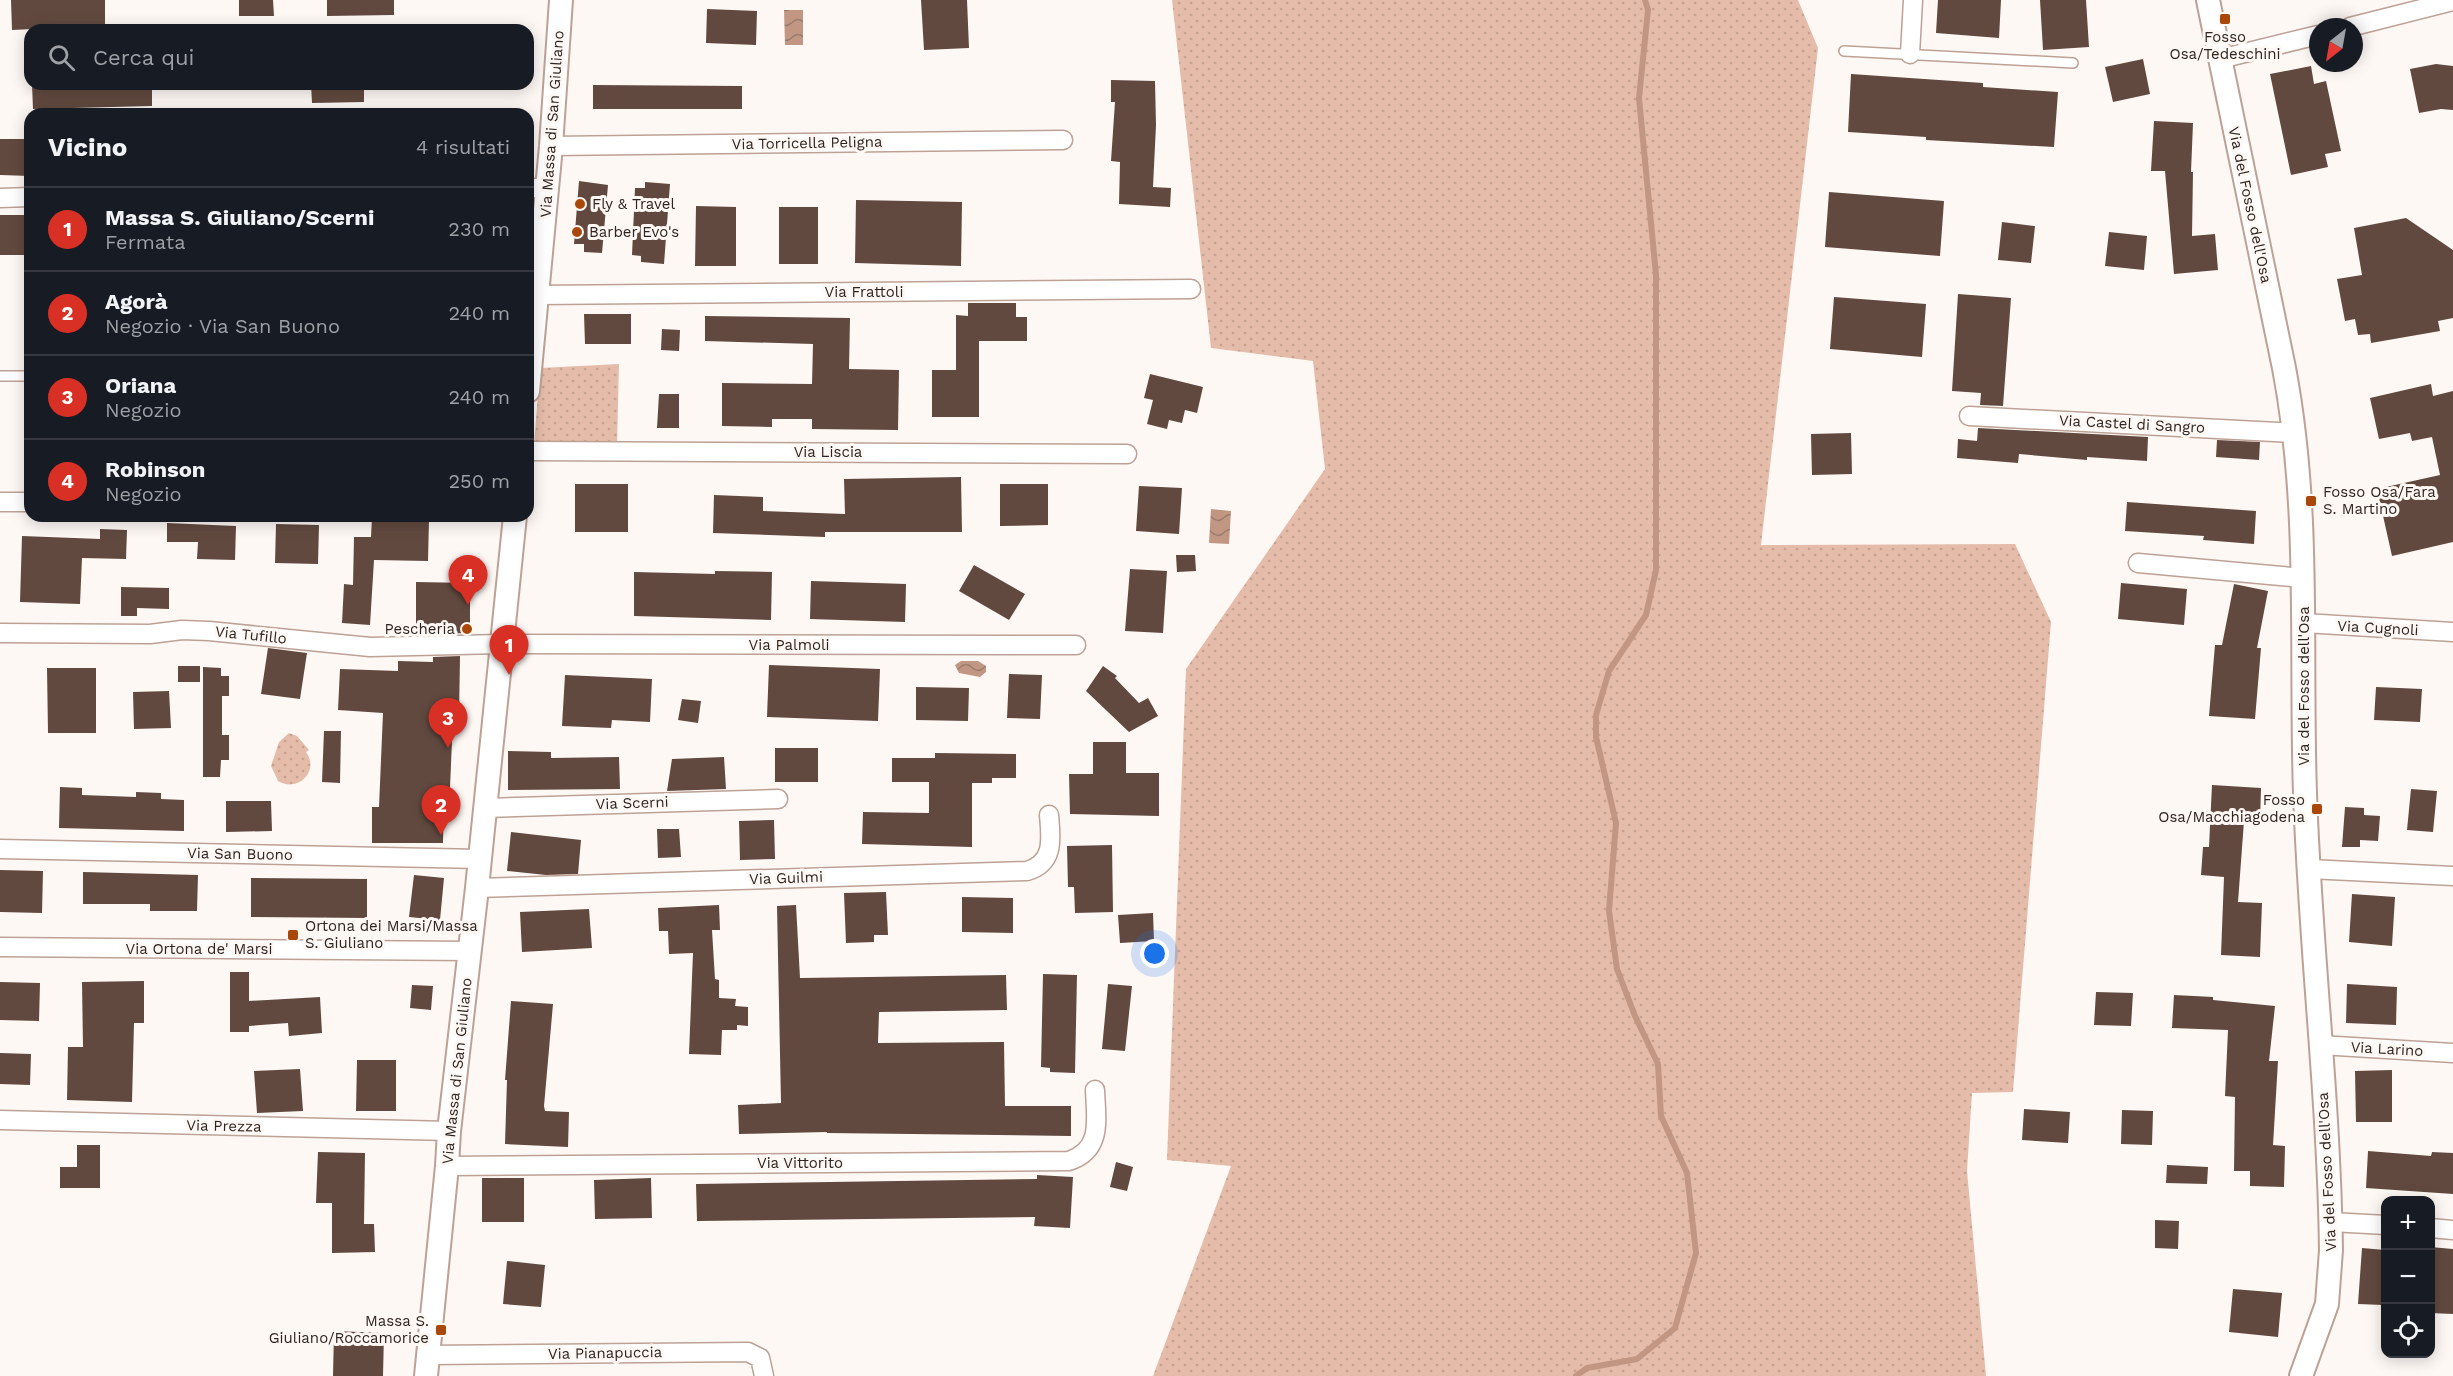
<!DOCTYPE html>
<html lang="it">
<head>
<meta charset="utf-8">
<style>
  body { margin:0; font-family:"Work Sans",sans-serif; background:#20242c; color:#f1f3f6 }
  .controls { position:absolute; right:18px; bottom:18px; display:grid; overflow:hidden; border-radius:12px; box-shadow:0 3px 15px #0003 }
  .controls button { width:54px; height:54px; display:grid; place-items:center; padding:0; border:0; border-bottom:2px solid #363941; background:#171b24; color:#f1f3f6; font:30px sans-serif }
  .compass { position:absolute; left:2309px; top:18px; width:54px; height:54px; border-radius:50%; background:#171b24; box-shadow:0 3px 15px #0003; rotate:211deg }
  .you { position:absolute; left:1155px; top:954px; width:21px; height:21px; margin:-15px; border:4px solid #fff; border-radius:50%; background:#1a73e8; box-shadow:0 0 0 9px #1a73e833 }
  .badge { display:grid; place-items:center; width:39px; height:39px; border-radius:50%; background:#d93025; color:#fff; font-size:20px; font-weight:700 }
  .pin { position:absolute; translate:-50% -50px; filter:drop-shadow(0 2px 3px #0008) }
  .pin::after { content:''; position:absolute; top:32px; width:21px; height:18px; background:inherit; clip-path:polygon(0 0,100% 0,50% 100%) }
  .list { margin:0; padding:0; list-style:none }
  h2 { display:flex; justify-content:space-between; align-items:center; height:78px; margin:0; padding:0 24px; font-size:26px }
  h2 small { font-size:20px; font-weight:400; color:#9ea1a6 }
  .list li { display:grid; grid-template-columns:39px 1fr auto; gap:18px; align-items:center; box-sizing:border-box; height:84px; padding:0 24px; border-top:2px solid #363941 }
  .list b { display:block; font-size:22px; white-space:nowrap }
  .list p { margin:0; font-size:20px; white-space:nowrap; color:#9ea1a6 }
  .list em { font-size:20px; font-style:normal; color:#9ea1a6 }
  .icon { flex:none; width:33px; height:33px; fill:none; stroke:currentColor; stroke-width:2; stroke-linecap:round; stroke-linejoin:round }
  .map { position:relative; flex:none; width:2453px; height:1376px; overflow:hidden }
  .search { position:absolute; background:#171b24; box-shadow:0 3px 15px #0003; left:24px; top:24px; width:510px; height:66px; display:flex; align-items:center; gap:15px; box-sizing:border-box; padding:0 21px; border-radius:18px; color:#9ea1a6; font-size:22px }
  .panel { position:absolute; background:#171b24; box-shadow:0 3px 15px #0003; left:24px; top:108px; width:510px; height:414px; border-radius:18px }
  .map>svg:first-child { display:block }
  .grass { fill:url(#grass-dots) }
  .water { fill:url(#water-waves) }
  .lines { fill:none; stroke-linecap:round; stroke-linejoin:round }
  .stream { stroke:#c19784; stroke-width:6 }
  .building { fill:#61493f }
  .service-casing { stroke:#bda195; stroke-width:12 }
  .minor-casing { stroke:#bda195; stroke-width:21 }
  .tertiary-casing { stroke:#bda195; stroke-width:26 }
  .service { stroke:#fff; stroke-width:9 }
  .minor { stroke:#fff; stroke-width:18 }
  .tertiary { stroke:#fff; stroke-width:22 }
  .poi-dot { fill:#aa470a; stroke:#fef8f5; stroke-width:2 }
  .labels { text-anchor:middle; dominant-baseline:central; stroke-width:6; stroke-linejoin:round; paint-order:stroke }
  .poi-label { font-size:15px; fill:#2e241f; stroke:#fef8f5; text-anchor:start }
  .street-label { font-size:15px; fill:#2e241f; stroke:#fef8f5 }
</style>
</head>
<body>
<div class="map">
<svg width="2453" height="1376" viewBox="0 0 2453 1376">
  <defs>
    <pattern id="grass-dots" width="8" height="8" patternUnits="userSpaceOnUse" patternTransform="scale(1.5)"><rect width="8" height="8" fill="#e5bca9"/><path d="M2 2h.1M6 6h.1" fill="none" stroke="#c5a191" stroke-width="1.8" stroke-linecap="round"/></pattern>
    <pattern id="water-waves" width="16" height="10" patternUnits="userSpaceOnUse" patternTransform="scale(1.5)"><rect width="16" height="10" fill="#c19784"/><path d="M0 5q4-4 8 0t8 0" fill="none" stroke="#9d7b6b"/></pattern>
  </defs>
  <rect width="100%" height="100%" fill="#fef8f5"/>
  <path class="grass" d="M1172 0H1798L1818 48 1761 545 2015 544 2051 622 2013 1092 1972 1093 1967 1171 1986 1376H1153L1231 1166 1167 1160 1186 669 1325 469 1313 361 1211 348Z
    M619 364 617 447 534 445 540 368Z
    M289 733 297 736 309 750 306 752C320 771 298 793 278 781L271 766 279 742Z"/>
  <path class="water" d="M784 10H803V45H785Z
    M1211 509 1231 511 1229 544 1209 543Z
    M961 661H978L986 666V672L980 677 959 673 955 665Z"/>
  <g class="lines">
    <path class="stream" d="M1576 1376 1587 1368 1637 1359 1675 1328 1696 1253 1687 1173 1661 1116 1658 1064 1635 1016 1617 969 1609 911 1616 823 1596 737V715L1609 671 1646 615 1656 570V275L1639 98 1648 10 1645 0"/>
  </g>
  <path class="building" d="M11 0H105V29L75 30V27L12 30Z
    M239 0H273L274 16H239Z
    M327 0H394V15L327 16Z
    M921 0H967L969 48 924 50Z
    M1938 0H2001L1999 38 1936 33Z
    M2040 0H2086L2089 47 2043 50Z
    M707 9 757 11 756 45 706 43Z
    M2143 59 2150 94 2113 102 2105 67Z
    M2436 64 2453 66V110L2441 109 2419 113 2410 69Z
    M2311 66 2314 84 2326 81 2341 151 2325 154 2328 167 2291 175 2270 74Z
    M1851 74 1983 83V87L2058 92 2054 147 1926 140V137L1848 132Z
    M1111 80 1155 81 1156 125 1153 187 1171 188 1170 207 1119 204 1120 162 1111 161 1115 102H1111Z
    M32 84H152V106L33 109Z
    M311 84H364V102L312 103Z
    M593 85 742 86V109H593Z
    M2154 121 2193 123 2191 172H2193L2192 236 2215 234 2218 270 2174 274 2165 171H2151Z
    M0 139H30V176L0 175Z
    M579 181 608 185 602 253 584 252V244H574Z
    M645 182 670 184 664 264 641 262V256L632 255 635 188H645Z
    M1829 192 1944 201 1940 256 1825 247Z
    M856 200 962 202 961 266 855 263Z
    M696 206 736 207V266H695Z
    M779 207H818V264H779Z
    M0 215H30V255H0Z
    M2406 218 2453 250V318L2438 321 2440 331 2371 343 2370 334 2358 335 2355 319 2345 321 2337 279 2362 275 2354 228Z
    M2002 222 2035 226 2031 263 1998 260Z
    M2109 232 2147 236 2144 270 2105 266Z
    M1958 294 2011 298 2003 406 1980 405 1981 393 1952 391Z
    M1834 297 1926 304 1922 357 1830 349Z
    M968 303H1016V317H1027V341H979V417H932V370H956V315L968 316Z
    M584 314H631V344H585Z
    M705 316 850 318 849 369 899 370 898 430 812 429V419H772V427L722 426V383L812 384 813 344 705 341Z
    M662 329 680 330 679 351 661 350Z
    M1150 374 1203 387 1197 413 1185 410 1182 423 1169 420 1167 429 1147 424 1153 400 1144 398Z
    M2431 384 2433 396 2453 391V542L2392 556 2377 489 2440 475 2432 437 2412 441 2410 433 2379 439 2370 398Z
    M659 394H679V428H657Z
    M1978 428 2148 437 2147 461 2087 457V460L2019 454 2018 463 1957 458 1958 439 1977 441Z
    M1851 433 1852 474 1812 475 1811 434Z
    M2217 440 2260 442 2259 460 2216 457Z
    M961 477 962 532H825V537L713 533 714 495 763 497V511L845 514 844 479Z
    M575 484H628V532H575Z
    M1000 484H1048V525L1000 526Z
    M1139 486 1182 488 1179 534 1136 531Z
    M2127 502 2256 511 2254 544 2203 540 2204 536 2125 531Z
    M372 517 429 519 428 561 374 560 370 625 342 623 344 584 353 585 354 537H371Z
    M167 523 236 526 235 560 197 559 198 542H167Z
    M276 524 319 525 318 564 275 563Z
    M100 529 127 530 126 559 82 558 80 604 20 602 22 536 100 539Z
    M1176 555H1195L1196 571 1177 572Z
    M974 565 1025 594 1009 620 959 591Z
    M1130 569 1167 571 1163 633 1125 631Z
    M715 571 772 572 771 620 634 616V572L715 574Z
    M811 581 906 584 905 622 810 619Z
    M416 582 470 583V633L433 634V629H416Z
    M2121 583 2187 589 2184 625 2118 619Z
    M2234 584 2268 591 2257 648H2261L2255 719 2209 716 2215 645H2222Z
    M121 587 169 588V609L137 608V616H121Z
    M268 648 307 653 300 699 261 694Z
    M460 656 459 718 453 717 450 788H444L443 843H372V807H379L383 713 338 710 340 669 398 671V661L433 662V657Z
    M769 665 880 669 878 721 767 717Z
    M178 666H200V682H178Z
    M1103 666 1117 676 1115 678 1139 703 1148 698 1158 716 1129 732 1086 691Z
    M203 667 221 668V676H229V696H222V735H229V760H221L220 777H203Z
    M47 668H96V733H48Z
    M1009 674 1042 675 1040 719 1007 718Z
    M565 675 652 679 650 722 612 720 611 728 562 726Z
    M916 687 969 688 968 721 916 720Z
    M2376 687 2422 689 2420 722 2374 720Z
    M169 691 171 728 134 729 133 692Z
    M682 699 701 701 698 723 678 720Z
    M324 731H341L340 783 322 782Z
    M1093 742H1126V773H1159V816L1070 814 1069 774H1093Z
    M775 748H818V782H775Z
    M508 751 551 752V758L619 757 620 789 508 790Z
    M935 753 1016 754V778H992V783H972V847L862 844 863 812 929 813V782H892V758H935Z
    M724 757 726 789 667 791 672 759Z
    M2212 785 2261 788 2260 822 2244 821 2238 902 2262 903 2260 957 2221 955 2224 877 2201 875 2203 847H2209Z
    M60 787 82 788V795L136 797V792L161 793V799L184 800V831L59 828Z
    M2411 789 2437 791 2433 832 2407 830Z
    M226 801H271L272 831 226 832Z
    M2345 807 2364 808V815L2380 816 2378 841 2360 840V847H2342Z
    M774 820 775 859 740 860 739 821Z
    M657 829H679L681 857 658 858Z
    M511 832 581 840 578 874 546 875 507 871Z
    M1112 845 1113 912 1075 913 1074 887H1068L1067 846Z
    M0 870 43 871 42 913 0 912Z
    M83 872 198 875 197 911H150V904H83Z
    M414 875 444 878 440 920 409 917Z
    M251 878 367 879V918L251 917Z
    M886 892 888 935H874V942L846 943 844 893Z
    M2352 894 2395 897 2392 946 2349 942Z
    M962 897 1013 898V933L962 932Z
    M719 905 720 930H712L715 979 719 980V998L736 999 735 1006 748 1007V1026L737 1025V1030H722L721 1055 689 1054 693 953 669 954 668 931H659L658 908Z
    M796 905 800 978 1006 975 1007 1010 879 1012 878 1043 1004 1042 1005 1106H1071V1136L827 1133V1132L739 1134 738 1105 781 1103 777 906Z
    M589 909 592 948 522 952 520 912Z
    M1153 913 1154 941 1120 943 1118 915Z
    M230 972H249V1001L320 997 322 1033 289 1036 288 1023 249 1026V1032H230Z
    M1043 974 1077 975 1075 1073 1050 1072V1068L1041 1067Z
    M144 981V1023H134L132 1102 67 1100 68 1047H83L82 982Z
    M0 982 40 983 39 1021 0 1020Z
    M1108 984 1132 986 1125 1051 1102 1049Z
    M2347 984 2397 987 2396 1025 2346 1023Z
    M412 985 433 986 431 1010 410 1008Z
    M2096 992 2133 993 2131 1026 2094 1025Z
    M2174 995 2213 997V1000L2275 1006 2269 1061H2278L2273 1145 2285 1146 2284 1187 2250 1186V1171H2234L2235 1097 2225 1096 2228 1030 2172 1028Z
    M511 1001 553 1004 544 1106 545 1111 569 1112 568 1147 505 1144 507 1080H505Z
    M0 1053 31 1054 30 1085 0 1084Z
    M357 1060H396V1111H356Z
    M300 1069 303 1111 257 1113 254 1071Z
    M2392 1070V1122H2356L2355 1071Z
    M2024 1109 2070 1112 2068 1143 2022 1140Z
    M2122 1110 2153 1111 2152 1145 2121 1144Z
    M77 1145H100V1188H60V1167H77Z
    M2368 1151 2431 1156 2432 1152 2453 1153V1194L2366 1188Z
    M318 1152 365 1153 364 1224H374L375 1252 332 1253V1203H316Z
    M1116 1162 1133 1167 1127 1191 1110 1187Z
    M2167 1165 2208 1167 2207 1184 2166 1183Z
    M1037 1175 1073 1177 1070 1228 1034 1226 1035 1217 697 1221 696 1184 1037 1179Z
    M482 1178H524V1222H482Z
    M651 1178 652 1218 595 1219 594 1180Z
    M2155 1220 2179 1221 2178 1249 2155 1248Z
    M2430 1247 2453 1249V1314L2430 1313Z
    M2362 1248 2385 1250 2383 1305 2358 1304Z
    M507 1261 545 1265 541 1307 503 1304Z
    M2233 1289 2282 1293 2278 1337 2229 1332Z
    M334 1331 384 1333 383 1376H333Z"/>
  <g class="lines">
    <defs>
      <path id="service" d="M1844 51 2073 63
        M0 376H30"/>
      <path id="minor" d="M2350 27 2453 1
        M1910 54 1913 0
        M2220 59 2318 35
        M551 146 1063 140
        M528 188H547
        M0 198 30 197
        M537 295 1191 289
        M1969 416 2295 433
        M528 451 1127 454
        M0 502H30
        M2138 563 2303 578
        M2304 623 2453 632
        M0 633 150 634 182 630 209 631 370 647 501 644 1076 645
        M485 808 778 799
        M0 849 480 859
        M2309 869 2453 876
        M477 888 1027 871C1055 863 1051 838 1049 815
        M0 947 469 951
        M2320 1045 2453 1053
        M0 1120 449 1131
        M447 1166 1069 1161C1103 1150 1096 1119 1095 1090
        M2331 1222 2386 1225
        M2430 1228 2453 1230
        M428 1355 748 1352 760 1358 764 1376"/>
      <path id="tertiary" d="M2208 0 2284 368C2311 510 2300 649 2305 793 2310 945 2329 1097 2331 1250L2327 1304 2301 1376
        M528 391 551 146 561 0
        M426 1376 447 1166 449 1131 477 888 515 516"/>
    </defs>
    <use href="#service" class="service-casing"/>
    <use href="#minor" class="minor-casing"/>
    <use href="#tertiary" class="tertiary-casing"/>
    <use href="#service" class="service"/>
    <use href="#minor" class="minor"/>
    <use href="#tertiary" class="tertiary"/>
  </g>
  <g class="poi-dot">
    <rect x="2219" y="13" width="12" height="12" rx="3"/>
    <circle cx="580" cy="204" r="6"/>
    <circle cx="577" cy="232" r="6"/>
    <rect x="2305" y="495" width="12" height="12" rx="3"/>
    <circle cx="467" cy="629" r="6"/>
    <rect x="2311" y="803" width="12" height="12" rx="3"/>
    <rect x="287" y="929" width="12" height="12" rx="3"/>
    <rect x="435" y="1324" width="12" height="12" rx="3"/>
  </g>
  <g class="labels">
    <g class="poi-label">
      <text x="2225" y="37" text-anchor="middle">Fosso<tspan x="2225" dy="17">Osa/Tedeschini</tspan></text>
      <text x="592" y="204">Fly &amp; Travel</text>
      <text x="589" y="232">Barber Evo's</text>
      <text x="2323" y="492">Fosso Osa/Fara<tspan x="2323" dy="17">S. Martino</tspan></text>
      <text x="455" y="629" text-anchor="end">Pescheria</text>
      <text x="2305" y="800" text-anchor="end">Fosso<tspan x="2305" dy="17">Osa/Macchiagodena</tspan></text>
      <text x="305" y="926">Ortona dei Marsi/Massa<tspan x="305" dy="17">S. Giuliano</tspan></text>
      <text x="429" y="1321" text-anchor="end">Massa S.<tspan x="429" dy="17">Giuliano/Roccamorice</tspan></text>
    </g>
    <g class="street-label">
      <text transform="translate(552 124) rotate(-86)">Via Massa di San Giuliano</text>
      <text transform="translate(807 143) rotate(-1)">Via Torricella Peligna</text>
      <text transform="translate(2250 205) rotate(78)">Via del Fosso dell'Osa</text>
      <text x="864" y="292">Via Frattoli</text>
      <text transform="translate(2132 424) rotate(3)">Via Castel di Sangro</text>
      <text x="828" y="452">Via Liscia</text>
      <text transform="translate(2378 628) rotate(3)">Via Cugnoli</text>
      <text transform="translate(251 635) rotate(6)">Via Tufillo</text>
      <text x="789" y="645">Via Palmoli</text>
      <text transform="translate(2304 686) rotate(-90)">Via del Fosso dell'Osa</text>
      <text transform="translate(632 803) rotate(-2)">Via Scerni</text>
      <text transform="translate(240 854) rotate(1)">Via San Buono</text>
      <text transform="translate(786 878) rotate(-2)">Via Guilmi</text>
      <text x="199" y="949">Via Ortona de' Marsi</text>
      <text transform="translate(2387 1049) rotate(3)">Via Larino</text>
      <text transform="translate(457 1071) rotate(-84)">Via Massa di San Giuliano</text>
      <text transform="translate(224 1126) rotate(1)">Via Prezza</text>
      <text x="800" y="1163">Via Vittorito</text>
      <text transform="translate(2327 1172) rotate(-93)">Via del Fosso dell'Osa</text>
      <text transform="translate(605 1353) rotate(-1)">Via Pianapuccia</text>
    </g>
  </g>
</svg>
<div class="controls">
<button>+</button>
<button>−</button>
<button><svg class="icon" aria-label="locate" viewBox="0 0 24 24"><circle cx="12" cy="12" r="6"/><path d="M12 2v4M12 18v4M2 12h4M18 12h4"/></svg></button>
</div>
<svg class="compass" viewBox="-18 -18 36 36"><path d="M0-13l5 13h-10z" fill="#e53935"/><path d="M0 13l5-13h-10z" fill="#9ea1a6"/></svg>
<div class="you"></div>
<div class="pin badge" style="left:509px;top:675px">1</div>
<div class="pin badge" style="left:441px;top:835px">2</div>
<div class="pin badge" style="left:448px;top:748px">3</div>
<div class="pin badge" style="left:468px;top:605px">4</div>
<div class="search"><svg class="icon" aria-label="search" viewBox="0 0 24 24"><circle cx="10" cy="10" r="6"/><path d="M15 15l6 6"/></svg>Cerca qui</div>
<section class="panel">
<h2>Vicino<small>4 risultati</small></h2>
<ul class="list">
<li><span class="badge">1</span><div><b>Massa S. Giuliano/Scerni</b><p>Fermata</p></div><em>230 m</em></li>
<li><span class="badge">2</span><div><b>Agorà</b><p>Negozio · Via San Buono</p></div><em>240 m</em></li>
<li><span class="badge">3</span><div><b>Oriana</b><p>Negozio</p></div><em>240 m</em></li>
<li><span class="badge">4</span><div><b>Robinson</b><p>Negozio</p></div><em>250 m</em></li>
</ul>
</section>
</div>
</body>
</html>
